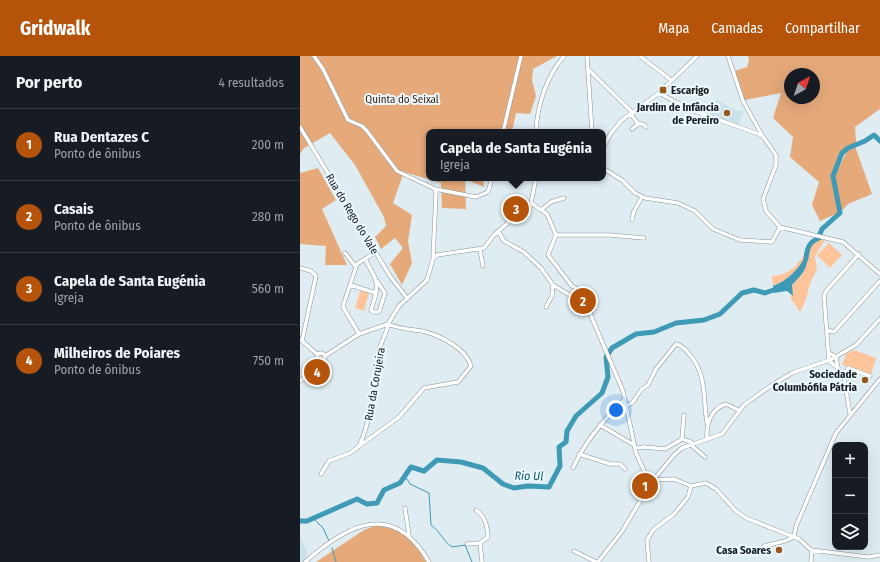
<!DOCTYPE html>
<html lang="pt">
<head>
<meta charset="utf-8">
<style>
  body { margin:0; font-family:"Fira Sans Condensed",sans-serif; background:#242831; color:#f1f3f6 }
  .controls { position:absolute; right:12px; bottom:12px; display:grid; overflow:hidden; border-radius:8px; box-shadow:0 4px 16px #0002 }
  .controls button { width:36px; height:36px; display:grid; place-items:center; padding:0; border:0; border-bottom:1px solid #363941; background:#171b24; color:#f1f3f6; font:20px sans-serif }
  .compass { position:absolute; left:484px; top:12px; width:36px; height:36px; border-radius:50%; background:#171b24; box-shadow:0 4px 16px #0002; rotate:40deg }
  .you { position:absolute; left:316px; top:354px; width:14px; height:14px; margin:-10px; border:3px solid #fff; border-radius:50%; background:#1a73e8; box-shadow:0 0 0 6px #1a73e833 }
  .badge { display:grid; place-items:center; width:26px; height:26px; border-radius:50%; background:#b45309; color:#fff; font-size:13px; font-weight:700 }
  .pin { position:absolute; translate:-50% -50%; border:2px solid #fff; box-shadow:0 1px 4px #0006 }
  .popup { position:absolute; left:126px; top:73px; width:180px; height:52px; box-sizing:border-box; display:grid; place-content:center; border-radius:8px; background:#171b24; filter:drop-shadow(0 1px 3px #0005); font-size:13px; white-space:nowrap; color:#9ea1a6 }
  .popup b { font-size:15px; color:#f1f3f6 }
  .popup::after { content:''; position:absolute; left:50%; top:100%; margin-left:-8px; border:8px solid transparent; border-top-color:#171b24 }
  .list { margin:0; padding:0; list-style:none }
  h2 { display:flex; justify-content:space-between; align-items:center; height:52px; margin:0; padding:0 16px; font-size:17px }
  h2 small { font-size:13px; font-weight:400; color:#9ea1a6 }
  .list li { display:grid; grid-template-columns:26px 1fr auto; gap:12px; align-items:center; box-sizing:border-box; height:72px; padding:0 16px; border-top:1px solid #363941 }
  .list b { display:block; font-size:15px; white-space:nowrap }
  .list p { margin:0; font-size:13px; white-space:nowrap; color:#9ea1a6 }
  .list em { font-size:13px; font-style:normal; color:#9ea1a6 }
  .icon { flex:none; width:22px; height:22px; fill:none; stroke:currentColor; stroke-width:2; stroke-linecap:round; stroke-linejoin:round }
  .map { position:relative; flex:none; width:580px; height:506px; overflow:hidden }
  header { display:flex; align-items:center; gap:24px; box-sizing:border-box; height:56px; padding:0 20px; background:#b45309; color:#fff }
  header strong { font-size:19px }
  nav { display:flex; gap:22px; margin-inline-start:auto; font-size:14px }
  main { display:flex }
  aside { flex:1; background:#171b24 }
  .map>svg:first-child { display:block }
  .built { fill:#cce2ea }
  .green { fill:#fdc599 }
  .forest { fill:#e5a97a; fill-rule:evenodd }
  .water { fill:#3f9ab6 }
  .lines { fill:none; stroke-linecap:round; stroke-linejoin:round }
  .stream { stroke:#3f9ab6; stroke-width:1 }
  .river { stroke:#3f9ab6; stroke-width:5 }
  .minor-casing { stroke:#889499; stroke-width:4.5 }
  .minor { stroke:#fff; stroke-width:3.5 }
  .poi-dot { fill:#96581d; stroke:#ecfaff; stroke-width:1.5 }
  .labels { text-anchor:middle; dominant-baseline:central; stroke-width:4; stroke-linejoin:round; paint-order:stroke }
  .poi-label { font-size:11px; font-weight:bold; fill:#161b1d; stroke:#ecfaff; text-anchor:end }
  .park-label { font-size:11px; fill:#3b230e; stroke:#ecfaff }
  .street-label { font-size:11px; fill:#161b1d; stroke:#ecfaff }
  .water-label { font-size:12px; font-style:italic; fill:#0d586c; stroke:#ecfaff }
</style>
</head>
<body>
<header>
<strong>Gridwalk</strong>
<nav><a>Mapa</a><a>Camadas</a><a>Compartilhar</a></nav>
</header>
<main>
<aside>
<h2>Por perto<small>4 resultados</small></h2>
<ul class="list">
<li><span class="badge">1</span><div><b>Rua Dentazes C</b><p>Ponto de ônibus</p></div><em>200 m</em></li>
<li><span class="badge">2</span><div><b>Casais</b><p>Ponto de ônibus</p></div><em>280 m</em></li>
<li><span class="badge">3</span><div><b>Capela de Santa Eugénia</b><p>Igreja</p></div><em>560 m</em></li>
<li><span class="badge">4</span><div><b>Milheiros de Poiares</b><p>Ponto de ônibus</p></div><em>750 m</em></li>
</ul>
</aside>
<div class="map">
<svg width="580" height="506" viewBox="0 0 580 506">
  <rect width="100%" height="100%" fill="#dfedf2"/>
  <path class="built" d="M417 43 436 55 444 54 438 69 410 59Z
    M0 481 8 498 2 506H0Z"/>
  <path class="green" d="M519 182 525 184 515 200 517 214 511 225 505 246 500 256 491 243 492 229 503 217 507 198 497 214 487 223 473 230 472 220C494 219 503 202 511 185Z
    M529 187 542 199 530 212 517 199Z
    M60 235 69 237 64 255 55 252Z
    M554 294 576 302 571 319 542 309 546 298Z"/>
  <path class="forest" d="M0 0H257L233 13 232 24 236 40 230 58 216 57 212 76H129V122H183L184 131 165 123 166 153 142 152 141 127 104 116 93 147 112 159 108 185 112 207 102 229 90 208 103 192 95 182 81 193 75 181 86 170 84 161 55 109 30 77 4 92 0 98Z
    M448 0H580V53L555 71 556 87 547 90 542 96 531 119 538 157 520 165 512 149 519 126 490 101 493 81 473 62 481 37 445 44 435 15 447 11 449 5ZM490 18H514V42H490Z
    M555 90 572 138 548 148 541 156 535 120 548 93Z
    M18 112 36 144 22 153 47 209H25L26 190 0 188V117Z
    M75 470C100 470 115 485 126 506H16L64 474Z"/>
  <path class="water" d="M507 197C509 213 501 219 492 229L493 240 487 235 474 237 473 230C489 224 499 213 507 197Z"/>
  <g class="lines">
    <path class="stream" d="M103 423H107L110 428 129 437 131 469C140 475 143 485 152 491L165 489 172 506
      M13 462 23 472 29 485
      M32 492 36 506"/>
    <path class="river" d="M520 178 522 173 540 157 533 120 542 97 548 92 565 85 574 79 580 85
      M506 203C507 192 509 186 519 182
      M0 465H7L57 443 67 448 77 447 84 434 100 427 111 411 124 415 137 404 161 406 183 412 203 428 214 432 228 430 249 431 260 410 259 391 266 386 267 375 276 360 302 337 308 321 306 301 312 292 336 278 354 276 376 267 404 264 420 258 442 237 454 234 465 237 479 232"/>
    <defs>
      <path id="minor" d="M14 0 23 13 48 64 62 70 67 75 97 115 135 133 136 137 133 203 127 224 99 250 88 268 59 278 25 300
        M287 0 292 76
        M340 0 371 24
        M428 0 443 45 462 79 476 99V109L463 143 466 155 480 171 543 186 580 218
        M288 13 333 57
        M359 37 389 53 461 79
        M331 58 338 68
        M0 71 90 220 107 242
        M332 73 338 68H343L346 71
        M203 76 221 0
        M236 76C237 49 247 20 264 0
        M303 92 311 77 322 64 359 37 397 0
        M303 112 323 125 335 137 345 142 378 147 395 155 413 173 440 184 472 186 480 171
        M135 133 176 141 188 136 192 122
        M231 147 247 158 256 179 248 199 272 230 288 238
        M241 154 251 146 264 142
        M332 164 334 155 342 141
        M198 175 204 185 224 196 241 212 253 229 278 244 289 255 323 335 336 397 350 428
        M256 179H310L344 182
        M180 194 183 210
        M45 197 56 211
        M65 203C79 228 80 227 71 254L73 256H79L85 237 77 225
        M133 203 137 199 184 192 194 179 231 147 236 122
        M0 212 11 215 16 220 2 285
        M50 229 76 237
        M246 251 252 240 253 229
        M527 274 534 276 580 225
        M59 278 43 251 44 247 57 208 76 196
        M1 284 18 299
        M529 297 536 301 538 312 544 322 550 358
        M17 301a4 4 0 1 1 8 0a4 4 0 1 1-8 0Z
        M538 312 529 305 524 240 526 235 559 198
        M543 320 548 312 570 320
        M0 325 15 314 21 305
        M326 350 332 347 342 333 348 329 356 313 376 288C382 289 386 294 390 299 407 318 403 343 407 367
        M300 369 334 389
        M382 383 384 359
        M407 384C406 369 410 353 426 348L440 355
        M60 388C73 358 73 327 79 294 81 285 87 278 88 268
        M391 389 405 401
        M335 392 344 391 365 393 382 383 391 386 393 389
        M279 398 310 408H320L325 413
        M273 412C285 385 304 363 325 343
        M21 418 29 405 50 397 99 361 124 332 158 326 171 310C166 292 139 279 122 275 110 273 99 273 88 268
        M353 424 374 423 391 430 406 427 416 433 436 455 446 462 499 483 511 494 568 501 580 499
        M105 452 109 479
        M176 454C186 461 187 470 188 481L180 487 182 506
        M167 488 180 487
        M464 490 485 485 494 481 496 470 536 377 580 323
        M274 495 296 506
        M5 506C48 468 93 444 129 506
        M298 506 323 474 350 428 374 399 382 392 422 378 444 349 472 329 492 317 532 303 556 289 580 263
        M349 506 347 484 353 474 374 458 388 441 391 430
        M511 506 512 494"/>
    </defs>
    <use href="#minor" class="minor-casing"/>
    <use href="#minor" class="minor"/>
  </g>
  <g class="poi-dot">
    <rect x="359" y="30" width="8" height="8" rx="2"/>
    <circle cx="427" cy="57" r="4"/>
    <circle cx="565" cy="324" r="4"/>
    <circle cx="479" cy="494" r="4"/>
  </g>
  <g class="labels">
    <g class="poi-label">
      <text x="371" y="34" text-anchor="start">Escarigo</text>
      <text x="419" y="51">Jardim de Infância<tspan x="419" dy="13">de Pereiro</tspan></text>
      <text x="557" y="318">Sociedade<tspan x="557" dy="13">Columbófila Pátria</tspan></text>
      <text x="471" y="494">Casa Soares</text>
    </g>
    <g class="park-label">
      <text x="102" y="43">Quinta do Seixal</text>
    </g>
    <g class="street-label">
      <text transform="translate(52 158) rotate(59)">Rua do Rego do Vale</text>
      <text transform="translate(75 328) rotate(-80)">Rua da Corujeira</text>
    </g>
    <g class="water-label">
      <text transform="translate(229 420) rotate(1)">Rio Ul</text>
    </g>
  </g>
</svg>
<div class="controls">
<button>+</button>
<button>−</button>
<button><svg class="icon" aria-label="layers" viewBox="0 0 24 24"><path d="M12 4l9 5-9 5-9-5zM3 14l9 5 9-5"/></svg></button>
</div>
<svg class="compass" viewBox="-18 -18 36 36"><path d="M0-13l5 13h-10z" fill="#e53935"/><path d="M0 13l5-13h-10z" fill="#9ea1a6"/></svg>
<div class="you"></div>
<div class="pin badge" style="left:345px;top:430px">1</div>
<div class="pin badge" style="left:283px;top:245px">2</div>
<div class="pin badge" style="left:216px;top:153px">3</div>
<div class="popup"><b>Capela de Santa Eugénia</b>Igreja</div>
<div class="pin badge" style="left:17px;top:316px">4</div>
</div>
</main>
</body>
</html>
